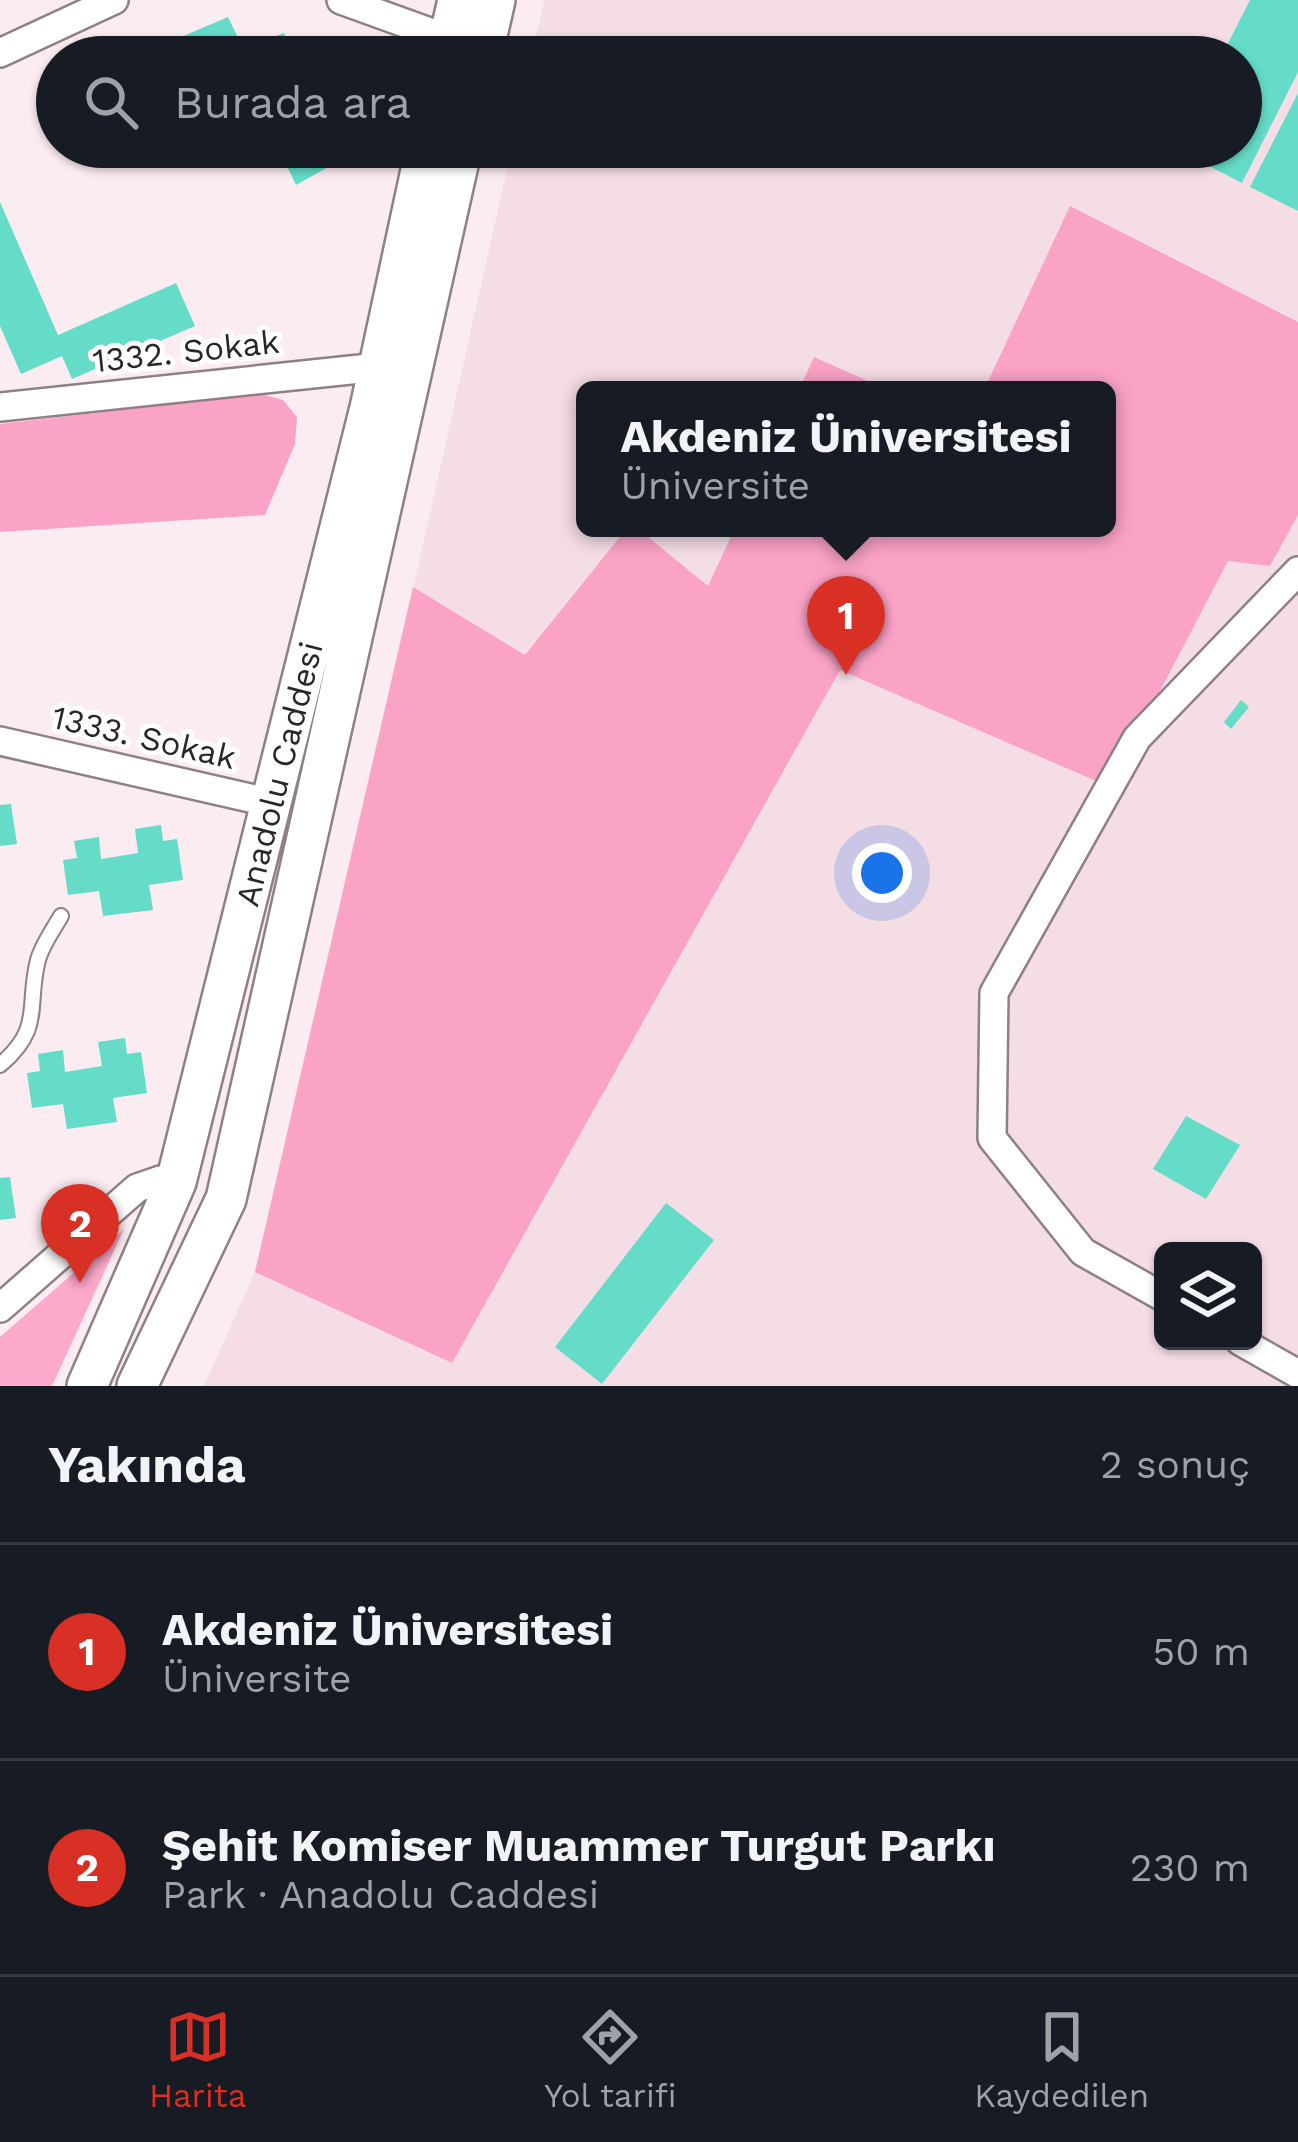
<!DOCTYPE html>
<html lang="tr">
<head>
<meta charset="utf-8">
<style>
  body { margin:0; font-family:"Work Sans",sans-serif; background:#242831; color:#f1f3f6 }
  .controls { position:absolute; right:36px; bottom:36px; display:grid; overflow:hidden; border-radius:18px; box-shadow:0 3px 9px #0004 }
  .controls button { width:108px; height:108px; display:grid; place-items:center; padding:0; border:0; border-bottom:3px solid #363941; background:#171b24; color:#f1f3f6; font:60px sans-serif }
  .you { position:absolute; left:882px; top:873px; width:42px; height:42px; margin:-30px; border:9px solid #fff; border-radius:50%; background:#1a73e8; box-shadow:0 0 0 18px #1a73e833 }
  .badge { display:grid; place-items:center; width:78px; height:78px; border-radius:50%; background:#d93025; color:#fff; font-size:39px; font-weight:700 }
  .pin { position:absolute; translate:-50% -99px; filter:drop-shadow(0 3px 6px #0008) }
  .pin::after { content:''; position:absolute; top:63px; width:42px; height:36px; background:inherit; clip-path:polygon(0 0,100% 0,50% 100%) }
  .popup { position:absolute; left:576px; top:381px; width:540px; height:156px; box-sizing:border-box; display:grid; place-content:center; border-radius:18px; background:#171b24; filter:drop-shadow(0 3px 9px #0005); font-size:39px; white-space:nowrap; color:#9ea1a6 }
  .popup b { font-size:45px; color:#f1f3f6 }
  .popup::after { content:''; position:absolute; left:50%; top:100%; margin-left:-24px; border:24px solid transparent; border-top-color:#171b24 }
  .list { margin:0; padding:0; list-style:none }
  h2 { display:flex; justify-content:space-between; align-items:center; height:156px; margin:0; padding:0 48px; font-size:51px }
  h2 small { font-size:39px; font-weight:400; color:#9ea1a6 }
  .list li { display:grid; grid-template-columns:78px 1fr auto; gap:36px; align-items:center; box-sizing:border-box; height:216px; padding:0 48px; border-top:3px solid #363941 }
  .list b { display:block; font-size:45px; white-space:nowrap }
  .list p { margin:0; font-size:39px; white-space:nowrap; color:#9ea1a6 }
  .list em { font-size:39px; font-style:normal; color:#9ea1a6 }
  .icon { flex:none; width:66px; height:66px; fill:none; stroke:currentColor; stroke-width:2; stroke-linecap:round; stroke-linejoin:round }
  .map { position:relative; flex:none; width:1298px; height:1386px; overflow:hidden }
  .search { position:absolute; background:#171b24; box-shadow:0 3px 9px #0004; left:36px; right:36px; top:36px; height:132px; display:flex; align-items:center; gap:30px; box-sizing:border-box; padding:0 42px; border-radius:66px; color:#9ea1a6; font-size:45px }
  .sheet { height:588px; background:#171b24 }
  nav { display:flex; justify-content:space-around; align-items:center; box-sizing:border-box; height:168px; border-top:3px solid #363941; background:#171b24; font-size:33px; color:#9ea1a6 }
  nav a { display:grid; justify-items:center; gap:6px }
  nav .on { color:#d93025 }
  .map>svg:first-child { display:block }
  .built { fill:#f5dde5; fill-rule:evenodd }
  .green { fill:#fda9cb }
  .forest { fill:#fba3c7 }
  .building { fill:#64dcc8 }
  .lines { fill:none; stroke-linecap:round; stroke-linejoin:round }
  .service-casing { stroke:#8e8085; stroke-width:18 }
  .minor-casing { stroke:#8e8085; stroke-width:32 }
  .secondary-casing { stroke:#8e8085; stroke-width:44 }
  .service { stroke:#fff; stroke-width:14 }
  .minor { stroke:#fff; stroke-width:27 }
  .secondary { stroke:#fff; stroke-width:39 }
  .labels { text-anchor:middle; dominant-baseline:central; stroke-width:10; stroke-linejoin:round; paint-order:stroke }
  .street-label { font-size:33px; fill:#2a2527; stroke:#fefefe }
</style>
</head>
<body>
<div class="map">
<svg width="1298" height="1386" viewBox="0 0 1298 1386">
  <rect width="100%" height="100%" fill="#fbecf1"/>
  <path class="built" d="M544 0H1298V1386H204L255 1272 374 763 512 147H1241V57H532ZM585 390H1107V528H585ZM1163 1251H1253V1341H1163Z"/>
  <path class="green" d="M124 1229 52 1386H0V1337Z"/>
  <path class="forest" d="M1070 206 1298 322V515L1270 566 1228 561 1110 787 840 670 452 1363 255 1272 413 587 525 655 627 528H637L708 586 735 528H1107V390H984Z
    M814 357 888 390H799Z
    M261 394 283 400 297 417 295 444 265 515 0 532V424Z"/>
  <path class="building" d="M1250 0H1298V72L1242 183 1172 147H1241V57H1221Z
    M228 17 243 48 284 33 295 57H134Z
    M1298 93V211L1250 187Z
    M278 147H335L341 160 296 185Z
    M0 202 58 335 176 283 195 326 72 379 62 356 21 374 0 326Z
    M1241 700 1249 707 1231 729 1224 722Z
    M11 804 17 844 0 846V805Z
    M161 825 163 841 177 839 183 880 149 885 153 910 103 916 99 891 68 895 63 860 77 858 74 841 99 837 101 859 138 853 135 829Z
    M125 1038 127 1054 141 1052 147 1093 113 1098 117 1122 67 1129 63 1104 32 1108 27 1073 40 1071 38 1054 63 1050 65 1072 102 1066 98 1042Z
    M1186 1116 1240 1145 1206 1199 1153 1169Z
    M10 1177 16 1218 0 1220V1178Z
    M666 1203 714 1240 602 1384 555 1347Z"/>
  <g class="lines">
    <defs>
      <path id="service" d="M0 1065C44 1028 26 1006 38 960 42 945 53 930 61 916"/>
      <path id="minor" d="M341 0 449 39
        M0 53 114 0
        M0 407 379 367
        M0 741 272 803
        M1163 1297 1083 1252 992 1138 994 993 1137 738 1298 571
        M0 1308 137 1188 160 1180 176 1182
        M1240 1341 1298 1374"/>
      <path id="secondary" d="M445 57 458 0
        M482 57 495 0
        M87 1386 176 1182 370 408 426 147
        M137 1386 226 1199 462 147"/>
    </defs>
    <use href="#service" class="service-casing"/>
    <use href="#minor" class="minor-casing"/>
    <use href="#secondary" class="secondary-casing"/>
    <use href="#service" class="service"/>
    <use href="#minor" class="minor"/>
    <use href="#secondary" class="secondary"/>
  </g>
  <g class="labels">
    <g class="street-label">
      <text transform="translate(186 351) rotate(-6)">1332. Sokak</text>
      <text transform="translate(144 737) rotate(13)">1333. Sokak</text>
      <text transform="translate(279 774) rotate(-76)">Anadolu Caddesi</text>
    </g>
  </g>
</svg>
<div class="controls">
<button><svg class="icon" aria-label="layers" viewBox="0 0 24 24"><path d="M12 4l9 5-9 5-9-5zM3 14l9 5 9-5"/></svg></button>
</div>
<div class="you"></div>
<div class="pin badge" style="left:846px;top:675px">1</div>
<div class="popup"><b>Akdeniz Üniversitesi</b>Üniversite</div>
<div class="pin badge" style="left:80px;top:1283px">2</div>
<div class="search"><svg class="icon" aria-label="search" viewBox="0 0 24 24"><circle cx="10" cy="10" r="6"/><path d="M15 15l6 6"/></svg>Burada ara</div>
</div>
<section class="sheet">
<h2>Yakında<small>2 sonuç</small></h2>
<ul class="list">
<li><span class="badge">1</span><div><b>Akdeniz Üniversitesi</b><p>Üniversite</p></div><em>50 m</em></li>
<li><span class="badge">2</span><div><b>Şehit Komiser Muammer Turgut Parkı</b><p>Park · Anadolu Caddesi</p></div><em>230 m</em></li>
</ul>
</section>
<nav>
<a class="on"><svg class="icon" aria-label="map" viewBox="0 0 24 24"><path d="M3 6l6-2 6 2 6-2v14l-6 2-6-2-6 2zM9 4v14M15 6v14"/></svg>Harita</a>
<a><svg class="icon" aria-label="directions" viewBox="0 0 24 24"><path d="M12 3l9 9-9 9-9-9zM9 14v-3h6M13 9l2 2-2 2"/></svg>Yol tarifi</a>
<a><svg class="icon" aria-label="saved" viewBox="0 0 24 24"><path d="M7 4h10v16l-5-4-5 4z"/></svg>Kaydedilen</a>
</nav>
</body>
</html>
